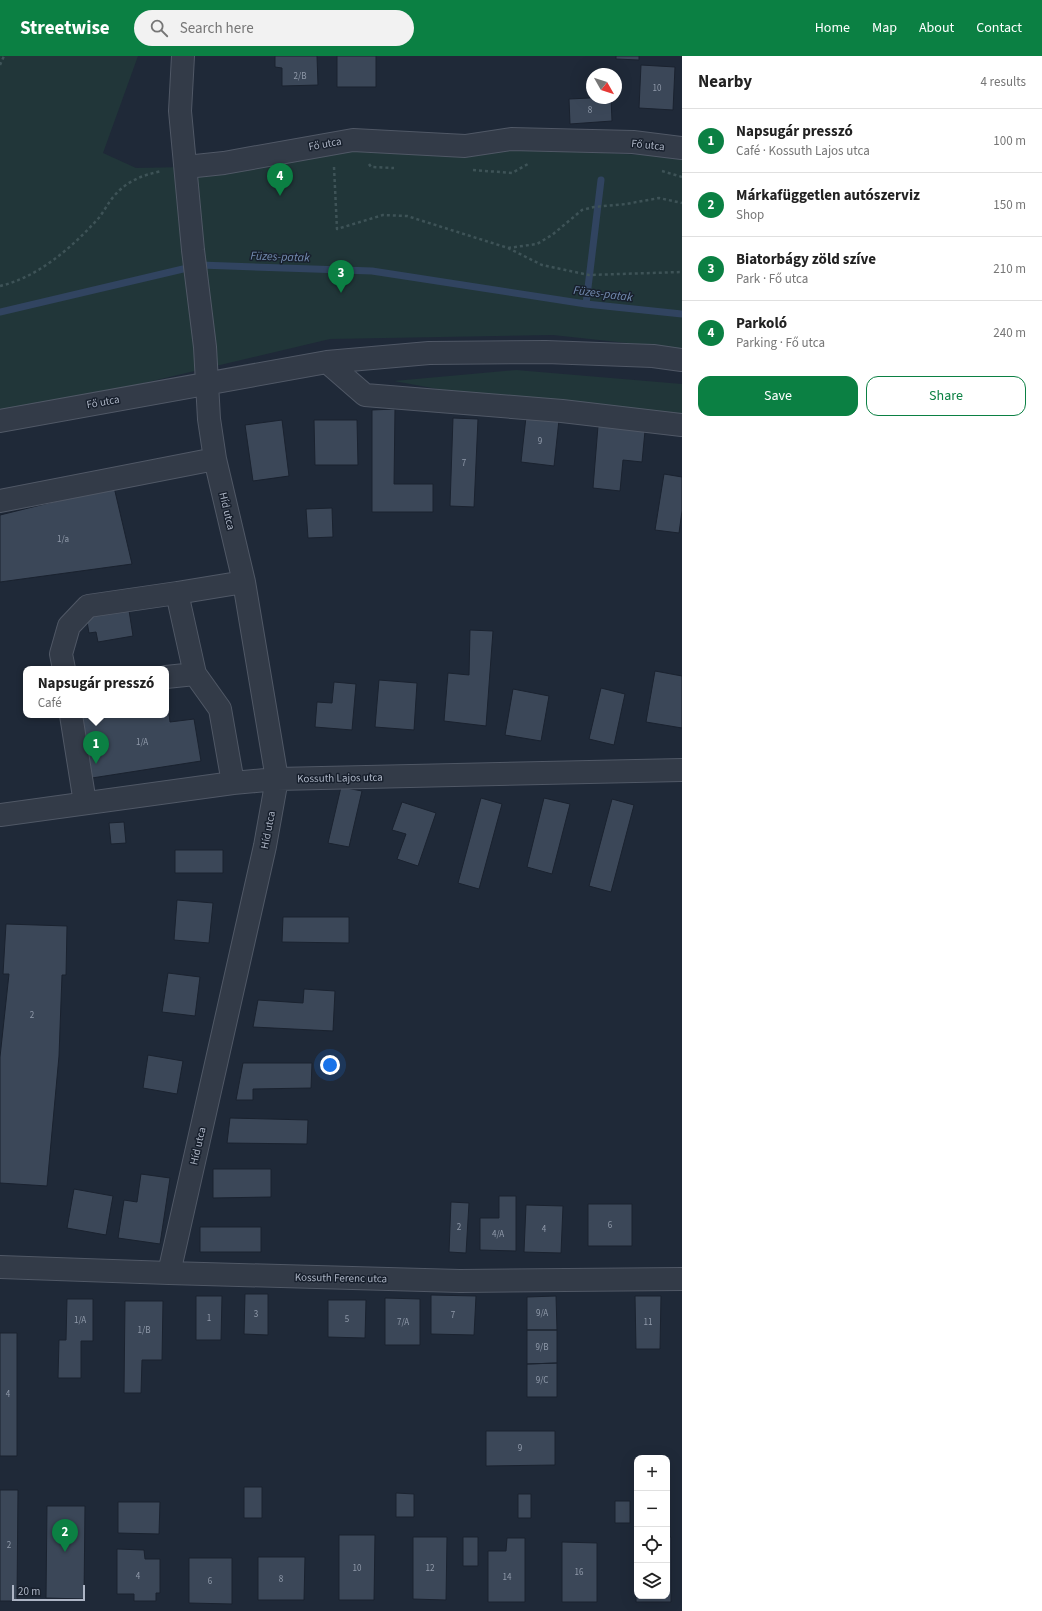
<!DOCTYPE html>
<html lang="en">
<head>
<meta charset="utf-8">
<style>
  body { margin:0; font-family:"Source Sans 3",sans-serif; background:#f2f2f2; color:#222 }
  .controls { position:absolute; right:12px; bottom:12px; display:grid; overflow:hidden; border-radius:8px; box-shadow:0 4px 16px #0002 }
  .controls button { width:36px; height:36px; display:grid; place-items:center; padding:0; border:0; border-bottom:1px solid #e0e0e0; background:#fff; color:#222; font:20px sans-serif }
  .compass { position:absolute; left:586px; top:12px; width:36px; height:36px; border-radius:50%; background:#fff; box-shadow:0 4px 16px #0002; rotate:129deg }
  .scale { position:absolute; left:12px; bottom:10px; width:73px; box-sizing:border-box; padding-left:4px; border:2px solid #adb5c5; border-top:0; font-size:11px; line-height:14px; white-space:nowrap; color:#adb5c5; -webkit-text-stroke:3px #18202d; paint-order:stroke }
  .you { position:absolute; left:330px; top:1009px; width:14px; height:14px; margin:-10px; border:3px solid #fff; border-radius:50%; background:#1a73e8; box-shadow:0 0 0 6px #1a73e833 }
  .badge { display:grid; place-items:center; width:26px; height:26px; border-radius:50%; background:#0b8043; color:#fff; font-size:13px; font-weight:700 }
  .pin { position:absolute; translate:-50% -33px; filter:drop-shadow(0 1px 2px #0008) }
  .pin::after { content:''; position:absolute; top:21px; width:14px; height:12px; background:inherit; clip-path:polygon(0 0,100% 0,50% 100%) }
  .popup { position:absolute; left:23px; top:610px; width:146px; height:52px; box-sizing:border-box; display:grid; place-content:center; border-radius:8px; background:#fff; filter:drop-shadow(0 1px 3px #0005); font-size:13px; white-space:nowrap; color:#767676 }
  .popup b { font-size:15px; color:#222 }
  .popup::after { content:''; position:absolute; left:50%; top:100%; margin-left:-8px; border:8px solid transparent; border-top-color:#fff }
  .list { margin:0; padding:0; list-style:none }
  h2 { display:flex; justify-content:space-between; align-items:center; height:52px; margin:0; padding:0 16px; font-size:17px }
  h2 small { font-size:13px; font-weight:400; color:#767676 }
  .list li { display:grid; grid-template-columns:26px 1fr auto; gap:12px; align-items:center; box-sizing:border-box; height:64px; padding:0 16px; border-top:1px solid #e0e0e0 }
  .list b { display:block; font-size:15px; white-space:nowrap }
  .list p { margin:0; font-size:13px; white-space:nowrap; color:#767676 }
  .list em { font-size:13px; font-style:normal; color:#767676 }
  .actions { display:flex; gap:8px; padding:12px 16px }
  .actions a { flex:1; padding:9px 0; border:1px solid #0b8043; border-radius:12px; text-align:center; font-size:14px; color:#0b8043 }
  .actions .main { background:#0b8043; color:#fff }
  .icon { flex:none; width:22px; height:22px; fill:none; stroke:currentColor; stroke-width:2; stroke-linecap:round; stroke-linejoin:round }
  .map { position:relative; flex:none; width:682px; height:1555px; overflow:hidden }
  header { display:flex; align-items:center; gap:24px; box-sizing:border-box; height:56px; padding:0 20px; background:#0b8043; color:#fff }
  header strong { font-size:19px }
  nav { display:flex; gap:22px; margin-inline-start:auto; font-size:14px }
  .search { width:280px; height:36px; background:#f2f2f2; display:flex; align-items:center; gap:10px; box-sizing:border-box; padding:0 14px; border-radius:22px; color:#767676; font-size:15px }
  main { display:flex }
  aside { flex:1; background:#fff }
  .map>svg:first-child { display:block }
  .green { fill:#213639 }
  .lines { fill:none; stroke-linecap:round; stroke-linejoin:round }
  .stream { stroke:#314460; stroke-width:7 }
  .building { fill:#3b4758; stroke:#1a222f }
  .minor-casing { stroke:#505866; stroke-width:24 }
  .path { stroke:#3e5357; stroke-width:2.5; stroke-dasharray:3 3; stroke-linecap:butt }
  .minor { stroke:#333b48; stroke-width:22 }
  .labels { text-anchor:middle; dominant-baseline:central; stroke-width:3; stroke-linejoin:round; paint-order:stroke }
  .number-label { font-size:9px; fill:#909aaa }
  .street-label { font-size:11px; fill:#adb5c5; stroke:#18202d }
  .water-label { font-size:12px; font-style:italic; fill:#738bb0; stroke:#18202d }
</style>
</head>
<body>
<header>
<strong>Streetwise</strong>
<div class="search"><svg class="icon" aria-label="search" viewBox="0 0 24 24"><circle cx="10" cy="10" r="6"/><path d="M15 15l6 6"/></svg>Search here</div>
<nav><a>Home</a><a>Map</a><a>About</a><a>Contact</a></nav>
</header>
<main>
<div class="map">
<svg width="682" height="1555" viewBox="0 0 682 1555">
  <rect width="100%" height="100%" fill="#1f2938"/>
  <path class="green" d="M0 0H138L103 97 136 112 186 111 353 84 682 101V293L553 279 330 283 0 361Z
    M516 314 682 328V378L394 325Z"/>
  <g class="lines">
    <path class="stream" d="M586 248 601 124
      M0 256 200 209 372 215 586 248 682 258"/>
  </g>
  <path class="building" d="M275 0H317L318 29 282 30V12L275 11Z
    M337 0H376V31H337Z
    M616 0H639V4L616 3Z
    M641 9 675 11 673 54 639 52Z
    M589 20H592V42H611L612 65 570 68 569 43 590 42Z
    M395 353 394 428H433V456H372V354Z
    M526 361 559 364 554 410 521 406Z
    M453 362 478 363 474 451 450 450Z
    M282 364 289 420 253 425 245 369Z
    M314 364H357L358 409H315Z
    M598 370 645 375 642 406 623 404 620 435 593 432Z
    M664 418 682 421V455L679 477 655 474Z
    M114 431 132 508 0 526V459Z
    M332 452 333 481 308 482 306 453Z
    M128 548 133 580 98 586 96 576 89 577 85 554Z
    M470 574 493 575 486 670 444 665 448 617 469 619Z
    M655 615 682 620V672L646 666Z
    M379 624 417 627 414 674 375 671Z
    M334 626 356 628 352 674 315 671 317 646 332 647Z
    M601 632 625 638 614 689 589 683Z
    M513 633 549 640 541 685 505 679Z
    M167 643 170 666 194 663 201 705 92 722 82 659H166Z
    M341 731 362 735 349 791 328 787Z
    M481 742 502 748 479 833 458 827Z
    M544 742 570 748 552 818 527 811Z
    M612 743 634 749 611 836 589 830Z
    M402 746 436 757 418 810 397 803 406 778 392 774Z
    M124 766 126 787 111 788 109 767Z
    M175 794H223V817H175Z
    M177 844 213 847 209 887 174 884Z
    M283 861H349V887L282 886Z
    M6 868 67 870 66 919H62L59 1000 47 1130 0 1127V1001L9 918H3Z
    M168 917 200 921 195 960 162 956Z
    M304 933 335 935 333 975 253 971 258 944 303 947Z
    M148 999 183 1005 177 1038 143 1032Z
    M243 1007H312L311 1032 253 1033V1044H236Z
    M230 1062 308 1064 307 1088 227 1087Z
    M213 1113H271V1141L213 1142Z
    M141 1118 170 1122 160 1188 118 1182 124 1144 137 1146Z
    M74 1133 113 1140 106 1179 67 1172Z
    M499 1140H516V1195L480 1194V1162H499Z
    M451 1146 469 1147 466 1197 449 1196Z
    M588 1148H632V1190H588Z
    M526 1149 563 1150 561 1197 524 1196Z
    M200 1171H261V1196H200Z
    M245 1238H268V1279L244 1278Z
    M431 1239 476 1240 474 1279 431 1278Z
    M196 1240H222L221 1284H196Z
    M556 1240 557 1274H527V1241Z
    M635 1240H661L660 1293H636Z
    M385 1242 420 1243V1289H385Z
    M67 1243H93V1285H81V1322H58L59 1284H66Z
    M328 1244H366L365 1282 328 1281Z
    M125 1245H163L162 1304H142L141 1337H124Z
    M527 1274H557V1307L527 1308Z
    M0 1277H17V1400H0Z
    M557 1307V1341H527V1308Z
    M486 1375H555V1409L486 1410Z
    M244 1431H262V1462H244Z
    M0 1434H18L17 1545H0Z
    M396 1437 414 1438V1461H396Z
    M518 1438H531V1462H518Z
    M615 1445H630V1467H615Z
    M118 1446H160L159 1478 118 1477Z
    M47 1450H85L84 1543 46 1542Z
    M339 1479H375L374 1544H339Z
    M413 1481H447L446 1544 413 1543Z
    M463 1481H478V1510H463Z
    M637 1481V1540H667V1481H671V1546H636Z
    M507 1482H525V1546H488V1495H506Z
    M562 1486 597 1487V1546H562Z
    M117 1493 144 1494 145 1503H160V1537H156V1545H134V1538H117Z
    M258 1501H305L304 1544H258Z
    M189 1502H232V1548L189 1547Z"/>
  <g class="lines">
    <defs>
      <path id="minor" d="M186 111 224 107 353 84 465 90 511 83 633 86 682 92
        M327 306 365 339 562 355 682 369
        M0 365 327 306 429 297 546 296 653 300 682 304
        M0 445 215 403
        M177 537 244 526
        M64 613 61 598 69 570 88 550 177 537 195 618
        M166 621 195 618 220 653 233 727
        M71 659 85 747
        M0 759 233 727 277 723 682 714
        M0 1211 169 1217 460 1225 682 1223
        M169 1217 265 790 277 723 244 526 215 403 209 363 205 291 193 194 180 55 183 0"/>
    </defs>
    <use href="#minor" class="minor-casing"/>
    <path class="path" d="M0 9 4 0
      M369 108 371 111 394 112
      M334 111 337 173 383 159 407 160 508 192 542 209 589 219 682 216
      M473 114 512 117 528 108
      M662 115 682 121
      M508 192 537 188 552 179 582 154 594 151 626 148 659 142 682 147
      M0 230C38 221 70 193 96 165 103 158 107 148 114 140 127 125 142 119 162 115"/>
    <use href="#minor" class="minor"/>
  </g>
  <g class="labels">
    <g class="number-label">
      <text x="300" y="20">2/B</text>
      <text x="657" y="32">10</text>
      <text x="590" y="54">8</text>
      <text x="540" y="385">9</text>
      <text x="464" y="407">7</text>
      <text x="63" y="483">1/a</text>
      <text x="142" y="686">1/A</text>
      <text x="32" y="959">2</text>
      <text x="610" y="1169">6</text>
      <text x="459" y="1171">2</text>
      <text x="544" y="1173">4</text>
      <text x="498" y="1178">4/A</text>
      <text x="542" y="1257">9/A</text>
      <text x="256" y="1258">3</text>
      <text x="453" y="1259">7</text>
      <text x="209" y="1262">1</text>
      <text x="347" y="1263">5</text>
      <text x="80" y="1264">1/A</text>
      <text x="403" y="1266">7/A</text>
      <text x="648" y="1266">11</text>
      <text x="144" y="1274">1/B</text>
      <text x="542" y="1291">9/B</text>
      <text x="542" y="1324">9/C</text>
      <text x="8" y="1338">4</text>
      <text x="520" y="1392">9</text>
      <text x="9" y="1489">2</text>
      <text x="357" y="1512">10</text>
      <text x="430" y="1512">12</text>
      <text x="579" y="1516">16</text>
      <text x="138" y="1520">4</text>
      <text x="507" y="1521">14</text>
      <text x="281" y="1523">8</text>
      <text x="210" y="1525">6</text>
    </g>
    <g class="street-label">
      <text transform="translate(325 88) rotate(-10)">Fő utca</text>
      <text transform="translate(648 89) rotate(6)">Fő utca</text>
      <text transform="translate(103 346) rotate(-10)">Fő utca</text>
      <text transform="translate(227 455) rotate(77)">Híd utca</text>
      <text transform="translate(340 722) rotate(-1)">Kossuth Lajos utca</text>
      <text transform="translate(268 774) rotate(-79)">Híd utca</text>
      <text transform="translate(198 1090) rotate(-77)">Híd utca</text>
      <text transform="translate(341 1222) rotate(1)">Kossuth Ferenc utca</text>
    </g>
    <g class="water-label">
      <text transform="translate(280 201) rotate(2)">Füzes-patak</text>
      <text transform="translate(603 238) rotate(7)">Füzes-patak</text>
    </g>
  </g>
</svg>
<div class="controls">
<button>+</button>
<button>−</button>
<button><svg class="icon" aria-label="locate" viewBox="0 0 24 24"><circle cx="12" cy="12" r="6"/><path d="M12 2v4M12 18v4M2 12h4M18 12h4"/></svg></button>
<button><svg class="icon" aria-label="layers" viewBox="0 0 24 24"><path d="M12 4l9 5-9 5-9-5zM3 14l9 5 9-5"/></svg></button>
</div>
<svg class="compass" viewBox="-18 -18 36 36"><path d="M0-13l5 13h-10z" fill="#e53935"/><path d="M0 13l5-13h-10z" fill="#767676"/></svg>
<div class="scale">20 m</div>
<div class="you"></div>
<div class="pin badge" style="left:96px;top:708px">1</div>
<div class="popup"><b>Napsugár presszó</b>Café</div>
<div class="pin badge" style="left:65px;top:1496px">2</div>
<div class="pin badge" style="left:341px;top:237px">3</div>
<div class="pin badge" style="left:280px;top:140px">4</div>
</div>
<aside>
<h2>Nearby<small>4 results</small></h2>
<ul class="list">
<li><span class="badge">1</span><div><b>Napsugár presszó</b><p>Café · Kossuth Lajos utca</p></div><em>100 m</em></li>
<li><span class="badge">2</span><div><b>Márkafüggetlen autószerviz</b><p>Shop</p></div><em>150 m</em></li>
<li><span class="badge">3</span><div><b>Biatorbágy zöld szíve</b><p>Park · Fő utca</p></div><em>210 m</em></li>
<li><span class="badge">4</span><div><b>Parkoló</b><p>Parking · Fő utca</p></div><em>240 m</em></li>
</ul>
<div class="actions"><a class="main">Save</a><a>Share</a></div>
</aside>
</main>
</body>
</html>
